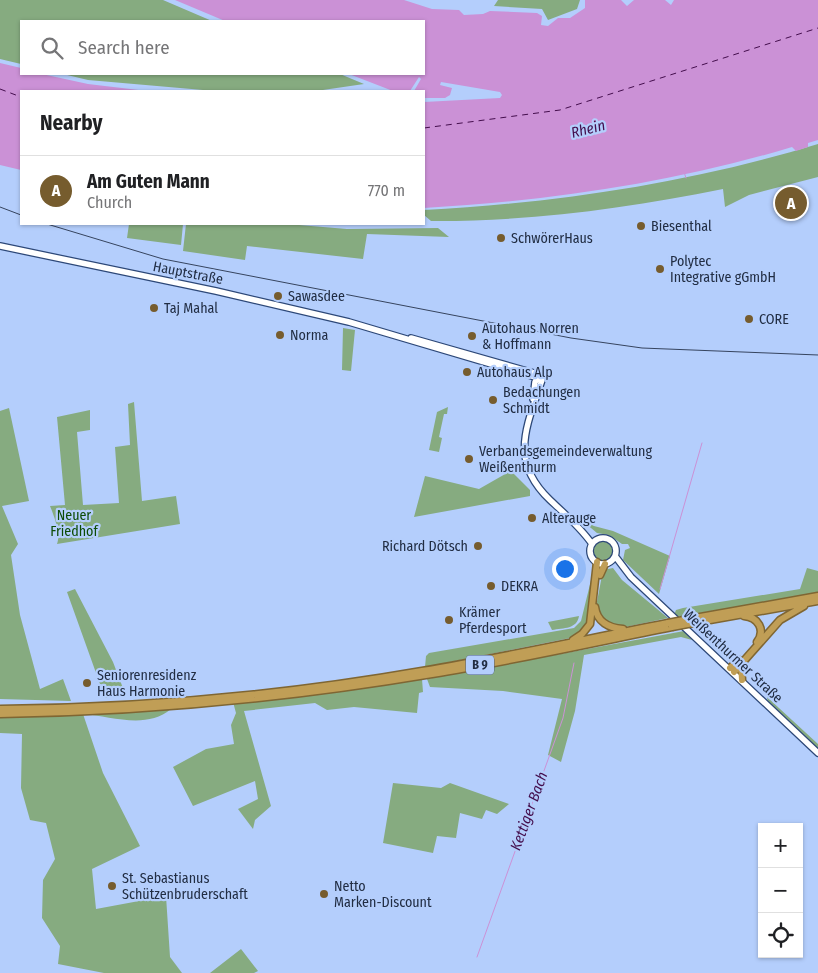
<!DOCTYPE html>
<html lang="en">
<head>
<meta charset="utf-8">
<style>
  body { margin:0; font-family:"Fira Sans Condensed",sans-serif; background:#f6f6f6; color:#202124 }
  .controls { position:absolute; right:15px; bottom:15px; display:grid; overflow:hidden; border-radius:0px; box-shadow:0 1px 4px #0004 }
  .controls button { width:45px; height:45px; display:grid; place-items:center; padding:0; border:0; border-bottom:1px solid #e0e0e0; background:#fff; color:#202124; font:25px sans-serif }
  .you { position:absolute; left:564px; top:568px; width:18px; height:18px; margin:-12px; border:4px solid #fff; border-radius:50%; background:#1a73e8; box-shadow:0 0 0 8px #1a73e833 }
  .badge { display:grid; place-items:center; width:32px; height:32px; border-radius:50%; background:#765c2e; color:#fff; font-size:16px; font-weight:700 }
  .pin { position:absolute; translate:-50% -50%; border:2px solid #fff; box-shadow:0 1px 5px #0006 }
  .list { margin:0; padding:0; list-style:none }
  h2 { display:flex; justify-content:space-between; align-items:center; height:65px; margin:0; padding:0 20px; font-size:21px }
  h2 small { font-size:16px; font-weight:400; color:#757577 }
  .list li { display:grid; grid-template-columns:32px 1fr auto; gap:15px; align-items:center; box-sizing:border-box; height:70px; padding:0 20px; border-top:1px solid #e0e0e0 }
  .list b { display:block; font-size:19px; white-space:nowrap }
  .list p { margin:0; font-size:16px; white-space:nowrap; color:#757577 }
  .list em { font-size:16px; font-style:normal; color:#757577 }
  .icon { flex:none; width:28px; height:28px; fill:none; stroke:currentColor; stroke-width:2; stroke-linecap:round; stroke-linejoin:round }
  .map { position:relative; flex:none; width:818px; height:973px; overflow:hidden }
  .search { position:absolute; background:#fff; box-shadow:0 1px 4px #0004; left:20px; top:20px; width:405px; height:55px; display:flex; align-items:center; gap:12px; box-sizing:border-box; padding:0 18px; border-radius:0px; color:#757577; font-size:19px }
  .panel { position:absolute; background:#fff; box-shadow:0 1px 4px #0004; left:20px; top:90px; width:405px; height:135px; border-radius:0px }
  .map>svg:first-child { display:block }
  .green { fill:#86ab80 }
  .water { fill:#cb91d6 }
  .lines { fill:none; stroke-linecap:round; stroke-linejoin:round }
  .stream { stroke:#cb91d6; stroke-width:1 }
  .ferry { stroke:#430d4c; stroke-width:1; stroke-dasharray:6 5; stroke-linecap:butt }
  .secondary-casing { stroke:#2d4878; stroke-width:8 }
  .trunk-casing { stroke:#7f6633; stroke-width:9 }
  .secondary { stroke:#fff; stroke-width:5.5 }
  .trunk { stroke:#c09e56; stroke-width:6 }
  .rail { stroke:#36445e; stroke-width:1 }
  .trunk-bridge-casing { stroke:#7f6633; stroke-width:9; stroke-linecap:butt }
  .trunk-bridge { stroke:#c09e56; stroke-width:6 }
  .poi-dot { fill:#765c2e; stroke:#b4cefc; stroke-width:2 }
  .labels { text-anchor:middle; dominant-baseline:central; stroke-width:4.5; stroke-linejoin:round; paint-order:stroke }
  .shield { fill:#b4cefc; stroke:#4d5d7a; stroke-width:1 }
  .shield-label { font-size:12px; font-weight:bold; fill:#212d43 }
  .poi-label { font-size:14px; fill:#212d43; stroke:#b4cefc; text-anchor:start }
  .street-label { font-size:14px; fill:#212d43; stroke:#b4cefc }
  .park-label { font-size:14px; fill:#0d4b04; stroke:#b4cefc }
  .water-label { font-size:15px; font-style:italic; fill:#430d4c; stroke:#b4cefc }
</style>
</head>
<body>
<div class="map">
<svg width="818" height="973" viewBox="0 0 818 973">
  <rect width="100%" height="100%" fill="#b4cefc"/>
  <path class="green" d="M0 0H163L212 21H21V64L0 59Z
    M498 0H580L577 9 548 20 542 9 494 6Z
    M63 74H340L364 84 316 91 203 90 88 80Z
    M818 144V177L749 195 725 207 723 189C629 208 534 221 438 221H431L424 215V210C557 203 690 183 818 144Z
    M129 224H183L181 245 127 238Z
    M186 224H287L347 229 438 228 449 237 367 234 363 259 247 246 245 260 183 251Z
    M343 328 355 330 351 371 342 370Z
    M134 402 142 501 176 496 180 524 57 544C61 533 54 516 50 506L65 505 57 417 90 410V430L77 432 83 505 119 503 115 447 130 445 128 404Z
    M448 407 447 414H444L439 437 442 438 439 452 429 450 437 412Z
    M9 408 29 501 2 506 18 544 11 555 20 615 40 689 63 679 71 701 0 699V411Z
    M509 469 530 490V496L414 517 425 476 479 489 507 473Z
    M573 513 594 526 613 531 670 556 659 594 623 560 625 550 630 548 628 544H622L609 535 597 533Z
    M592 551a11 11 0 1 1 22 0a11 11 0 1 1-22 0Z
    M594 568 589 620 586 628 575 637 425 667 426 656 429 653 574 628 581 621Z
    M613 568 622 580 668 618 625 627H617L603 620 596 607 603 570Z
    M807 568 818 571V593L676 617 674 615 676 610 683 608 800 589Z
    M75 589 113 662 126 696 105 698 67 592Z
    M579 616C577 629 564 628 552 630L548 622Z
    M684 631 692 640 681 637 584 655 575 711 561 762 548 755 562 699 503 691 430 687 427 679Z
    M422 679 423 692 419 693 417 713 354 707 327 710 315 703 244 711 271 806 255 820 253 829 238 809 258 799 255 781 193 806 173 767 206 749 234 744 231 725 236 713 233 702 331 692Z
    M767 697 818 744V750L768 702Z
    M171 709C146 730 111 716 83 714L103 773 140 846 92 869 96 909 166 896 170 957 182 973H104L58 964 60 946 42 918 43 880 55 859 46 823 30 820 21 788 22 734 0 733V716Z
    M393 783 441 788 450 783 509 804 497 814 486 810 482 819 460 813 456 838 437 836 433 853 383 843Z
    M241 949 258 971 254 973H210Z"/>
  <path class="water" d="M175 0H404L432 9 459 10 464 15 483 14 490 11 537 13 542 16 541 25 548 26 558 18H570L585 8V0H621L627 6 634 0H665L671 5 674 0H818V140L808 143V147L796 151 792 147C673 183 548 201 424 208V102L500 98 502 95 500 92 441 82 440 85 452 88 450 95 445 98H424V91H414L421 79 419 77 410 91H393L349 74H424V21H225Z
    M0 63 21 68V74H42L88 84 147 91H21V170L0 165Z"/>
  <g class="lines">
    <path class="stream" d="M684 172 686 178
      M660 589 702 443
      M477 957 563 718 574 663"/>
    <path class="ferry" d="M0 89 21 97
      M424 128 560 110 818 28"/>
    <defs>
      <path id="secondary" d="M0 246 216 291 349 322 542 379
        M411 338 534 373
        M543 377C527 426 508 460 550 500 565 514 581 528 592 544
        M533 399 535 382 539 377
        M590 551a13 13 0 1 1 26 0a13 13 0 1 1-26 0Z
        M615 556 631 577 818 753"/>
      <path id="trunk" d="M600 575 605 564
        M595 607C597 622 609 628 623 629
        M744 616C758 617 766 630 757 642
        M689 619 818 596
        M693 623 818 601
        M573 640 582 634 590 624 597 562
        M741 664 742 680
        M730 668 739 660
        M734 672 780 620 804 606
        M0 709C141 708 284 695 422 671 505 657 586 639 668 623
        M0 714C144 712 289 698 432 674 512 661 592 643 672 627"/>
    </defs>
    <use href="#secondary" class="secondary-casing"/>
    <use href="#trunk" class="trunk-casing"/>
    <use href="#secondary" class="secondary"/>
    <use href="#trunk" class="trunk"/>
    <path class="rail" d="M0 207 21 215
      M47 224 163 259 571 338 642 348 818 355"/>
    <defs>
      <path id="trunk-bridge" d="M668 623 689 619
        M672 627 693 623"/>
    </defs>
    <use href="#trunk-bridge" class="trunk-bridge-casing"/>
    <use href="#trunk-bridge" class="trunk-bridge"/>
  </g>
  <g class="poi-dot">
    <circle cx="641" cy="226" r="5"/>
    <circle cx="501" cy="238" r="5"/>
    <circle cx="660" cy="269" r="5"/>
    <circle cx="278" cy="296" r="5"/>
    <circle cx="154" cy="308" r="5"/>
    <circle cx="749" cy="319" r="5"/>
    <circle cx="280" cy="335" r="5"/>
    <circle cx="472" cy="336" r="5"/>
    <circle cx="467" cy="372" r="5"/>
    <circle cx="493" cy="400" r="5"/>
    <circle cx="469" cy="459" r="5"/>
    <circle cx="532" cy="518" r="5"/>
    <circle cx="478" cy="546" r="5"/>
    <circle cx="491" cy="586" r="5"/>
    <circle cx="449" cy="620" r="5"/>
    <circle cx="87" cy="683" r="5"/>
    <circle cx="112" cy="886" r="5"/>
    <circle cx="324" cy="894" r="5"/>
  </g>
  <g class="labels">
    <rect class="shield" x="466" y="655.5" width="28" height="19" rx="4"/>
    <g class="shield-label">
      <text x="480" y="665">B 9</text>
    </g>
    <g class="poi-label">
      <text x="651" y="226">Biesenthal</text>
      <text x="511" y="238">SchwörerHaus</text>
      <text x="670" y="261">Polytec<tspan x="670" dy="16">Integrative gGmbH</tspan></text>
      <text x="288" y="296">Sawasdee</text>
      <text x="164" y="308">Taj Mahal</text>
      <text x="759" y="319">CORE</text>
      <text x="482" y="328">Autohaus Norren<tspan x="482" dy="16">&amp; Hoffmann</tspan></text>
      <text x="290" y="335">Norma</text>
      <text x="477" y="372">Autohaus Alp</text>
      <text x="503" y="392">Bedachungen<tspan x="503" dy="16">Schmidt</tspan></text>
      <text x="479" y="451">Verbandsgemeindeverwaltung<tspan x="479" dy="16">Weißenthurm</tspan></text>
      <text x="542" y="518">Alterauge</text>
      <text x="468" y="546" text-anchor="end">Richard Dötsch</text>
      <text x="501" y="586">DEKRA</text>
      <text x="459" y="612">Krämer<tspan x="459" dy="16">Pferdesport</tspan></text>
      <text x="97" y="675">Seniorenresidenz<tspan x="97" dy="16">Haus Harmonie</tspan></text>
      <text x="122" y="878">St. Sebastianus<tspan x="122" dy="16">Schützenbruderschaft</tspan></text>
      <text x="334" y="886">Netto<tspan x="334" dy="16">Marken-Discount</tspan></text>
    </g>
    <g class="street-label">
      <text transform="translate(188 273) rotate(11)">Hauptstraße</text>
      <text transform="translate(733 656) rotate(43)">Weißenthurmer Straße</text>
    </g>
    <g class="park-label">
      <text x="74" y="515">Neuer<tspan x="74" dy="16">Friedhof</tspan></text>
    </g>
    <g class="water-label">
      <text transform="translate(588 129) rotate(-14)">Rhein</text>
      <text transform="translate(529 811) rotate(-70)">Kettiger Bach</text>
    </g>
  </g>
</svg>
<div class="controls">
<button>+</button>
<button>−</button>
<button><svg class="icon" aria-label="locate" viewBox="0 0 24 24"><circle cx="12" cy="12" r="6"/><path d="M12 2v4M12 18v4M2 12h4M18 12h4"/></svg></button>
</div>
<div class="you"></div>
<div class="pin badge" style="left:791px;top:203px">A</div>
<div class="search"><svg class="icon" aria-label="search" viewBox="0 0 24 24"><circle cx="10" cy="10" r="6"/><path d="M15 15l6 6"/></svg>Search here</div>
<section class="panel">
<h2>Nearby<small></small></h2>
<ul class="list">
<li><span class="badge">A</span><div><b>Am Guten Mann</b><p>Church</p></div><em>770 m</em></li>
</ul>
</section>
</div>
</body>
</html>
